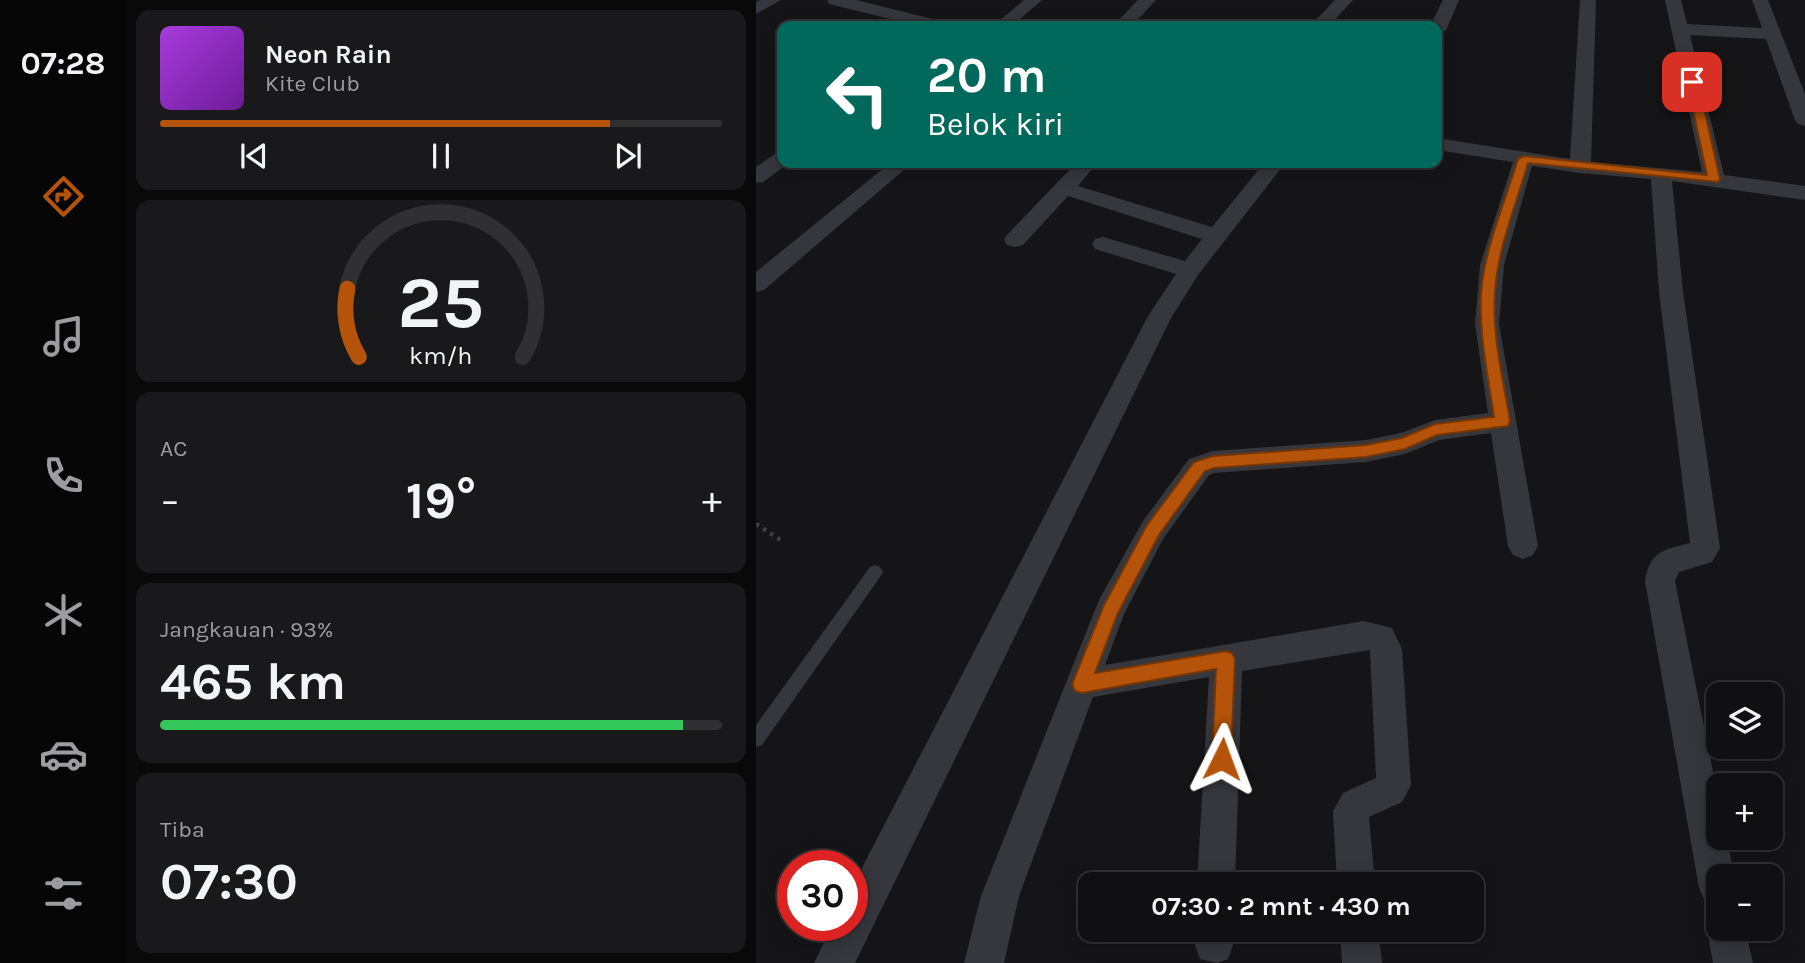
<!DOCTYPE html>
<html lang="id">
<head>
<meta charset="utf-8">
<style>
  body { margin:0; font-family:Karla,sans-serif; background:#19191b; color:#f1f3f6; height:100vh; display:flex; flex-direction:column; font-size:26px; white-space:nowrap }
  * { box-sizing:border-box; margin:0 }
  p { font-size:23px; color:#9c9d9f }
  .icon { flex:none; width:38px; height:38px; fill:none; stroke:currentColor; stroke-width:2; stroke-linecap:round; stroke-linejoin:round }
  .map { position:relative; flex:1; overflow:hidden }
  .drawer { display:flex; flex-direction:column; gap:10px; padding:10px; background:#09090a; width:630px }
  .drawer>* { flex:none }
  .hud { position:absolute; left:21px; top:21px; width:665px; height:147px; border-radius:14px; box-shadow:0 4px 18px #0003,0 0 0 2px #303032; background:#00695c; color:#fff; overflow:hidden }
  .fabs { position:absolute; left:950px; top:682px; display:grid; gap:14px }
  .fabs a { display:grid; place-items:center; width:77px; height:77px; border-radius:14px; background:#101012; box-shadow:0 4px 18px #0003,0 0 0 2px #303032; font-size:35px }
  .speed { position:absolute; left:21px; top:850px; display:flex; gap:14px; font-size:35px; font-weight:700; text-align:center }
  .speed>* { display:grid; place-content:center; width:91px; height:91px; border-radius:50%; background:#101012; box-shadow:0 4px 18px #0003,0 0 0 2px #303032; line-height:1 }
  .speed .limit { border:10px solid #d22; background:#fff; color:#111 }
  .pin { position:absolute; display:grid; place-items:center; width:60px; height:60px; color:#fff; margin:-30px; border-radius:14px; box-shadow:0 4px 10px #0006 }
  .me { position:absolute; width:77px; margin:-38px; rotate:3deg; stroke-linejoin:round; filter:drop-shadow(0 0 5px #0008) }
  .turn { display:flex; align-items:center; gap:24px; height:147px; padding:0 35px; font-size:32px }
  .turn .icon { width:91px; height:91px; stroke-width:2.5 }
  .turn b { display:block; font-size:49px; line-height:60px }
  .big { font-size:52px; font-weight:700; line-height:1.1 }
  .drawer .card { flex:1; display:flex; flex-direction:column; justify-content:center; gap:10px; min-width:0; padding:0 24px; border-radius:14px; background:#19191b }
  .drawer .dial { align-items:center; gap:0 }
  .dial svg { height:182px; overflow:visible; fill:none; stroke:#303032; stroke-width:7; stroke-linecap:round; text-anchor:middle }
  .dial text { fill:#f1f3f6; stroke:none }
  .song { display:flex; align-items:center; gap:21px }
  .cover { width:84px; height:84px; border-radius:10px; background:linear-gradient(135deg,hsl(280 70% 55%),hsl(280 70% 35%)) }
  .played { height:7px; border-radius:4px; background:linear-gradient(90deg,#b45309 80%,#303032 80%) }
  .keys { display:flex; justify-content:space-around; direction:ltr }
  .heat { display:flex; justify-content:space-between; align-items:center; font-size:38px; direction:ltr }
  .charge { height:10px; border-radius:5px; background:linear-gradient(90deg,#34c759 93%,#303032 0) }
  .trip { position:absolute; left:322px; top:872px; width:406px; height:70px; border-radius:14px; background:#101012; box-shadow:0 4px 18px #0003,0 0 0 2px #303032; font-weight:700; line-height:70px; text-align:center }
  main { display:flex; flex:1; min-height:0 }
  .tab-bar { display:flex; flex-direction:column; width:126px; justify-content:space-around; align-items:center; background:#060607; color:#9c9d9f }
  .tab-bar .icon { width:49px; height:49px }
  .tab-bar .selected { color:#b45309 }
  .tab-bar b { font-size:32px; color:#f1f3f6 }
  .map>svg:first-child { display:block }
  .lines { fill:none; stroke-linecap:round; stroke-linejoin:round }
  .path { stroke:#3c3e44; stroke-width:4.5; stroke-dasharray:3.5 5; stroke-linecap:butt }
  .lane { fill:#36373d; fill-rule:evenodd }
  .street { fill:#36373d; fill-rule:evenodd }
  .route { fill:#b45309; stroke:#753606; stroke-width:2 }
</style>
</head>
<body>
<main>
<nav class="tab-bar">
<b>07:28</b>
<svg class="icon selected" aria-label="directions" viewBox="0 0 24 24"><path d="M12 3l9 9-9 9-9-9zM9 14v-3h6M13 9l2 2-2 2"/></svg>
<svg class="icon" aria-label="music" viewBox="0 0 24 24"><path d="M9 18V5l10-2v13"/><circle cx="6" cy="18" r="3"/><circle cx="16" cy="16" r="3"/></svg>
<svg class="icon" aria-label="phone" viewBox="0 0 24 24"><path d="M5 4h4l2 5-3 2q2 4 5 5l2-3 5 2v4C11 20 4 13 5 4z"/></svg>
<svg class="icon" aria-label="climate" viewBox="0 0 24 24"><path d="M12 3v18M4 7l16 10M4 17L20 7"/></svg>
<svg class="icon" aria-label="car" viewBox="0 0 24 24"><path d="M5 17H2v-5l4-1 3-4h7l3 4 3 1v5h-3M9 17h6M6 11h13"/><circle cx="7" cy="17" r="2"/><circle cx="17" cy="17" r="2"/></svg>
<svg class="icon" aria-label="filters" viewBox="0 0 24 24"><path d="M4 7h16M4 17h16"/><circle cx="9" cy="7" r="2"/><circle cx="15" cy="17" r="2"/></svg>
</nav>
<section class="drawer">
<div class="card">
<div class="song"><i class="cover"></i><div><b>Neon Rain</b><p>Kite Club</p></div></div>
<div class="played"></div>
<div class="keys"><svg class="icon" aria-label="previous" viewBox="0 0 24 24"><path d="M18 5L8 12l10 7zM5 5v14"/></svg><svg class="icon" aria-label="pause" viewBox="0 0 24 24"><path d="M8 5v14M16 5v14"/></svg><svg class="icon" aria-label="next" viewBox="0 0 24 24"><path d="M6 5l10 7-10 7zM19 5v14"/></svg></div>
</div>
<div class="card dial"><svg viewBox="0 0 100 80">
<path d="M14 69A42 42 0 1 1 86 69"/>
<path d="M14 69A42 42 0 0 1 9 39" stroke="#b45309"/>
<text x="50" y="56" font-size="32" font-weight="700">25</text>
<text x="50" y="72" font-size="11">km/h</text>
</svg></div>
<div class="card"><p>AC</p>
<div class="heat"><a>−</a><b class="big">19°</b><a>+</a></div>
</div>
<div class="card"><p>Jangkauan · 93%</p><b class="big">465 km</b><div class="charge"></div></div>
<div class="card"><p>Tiba</p><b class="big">07:30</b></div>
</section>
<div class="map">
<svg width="1049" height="963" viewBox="0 0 1049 963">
  <rect width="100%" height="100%" fill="#151518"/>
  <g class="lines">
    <path class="path" d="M0,524L26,541"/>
    <path class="lane" d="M119,565L124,567L127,572L124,577L6,745L0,747V725L114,567Z"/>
    <path class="street" d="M4,0H25L0,14V2Z
      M71,0H100L189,22L192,26H163L73,4Z
      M268,0H286L256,26H237Z
      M382,0H400L376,26H357Z
      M579,0H597L573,26H554Z
      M687,0H703L690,30L681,35V26H674Z
      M824,0H840L835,162L946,172L909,0H925L931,24L1006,28L996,0H1012L1049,94V126L1042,124L1039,120L1010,39L934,35L968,175L1049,186V200L916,181L927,292L964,548L956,562L923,572L919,581L962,797V838H971L978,877H962V906L949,901L943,888L889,581C894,551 907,550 934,543L903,292L895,179L824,173L776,166L748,265L743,324L782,546L777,555L767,559L757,555L752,546L735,433L683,440L649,454L610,462L458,473L453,475L407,539L368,614L349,665L608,621L636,628L646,649L655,785L646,802L613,817L619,884H581L577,811L587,793L620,778L614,650L486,671L479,884H441L453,677L337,697L263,896L248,963H208L225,896L343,600L387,521L433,459L457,451L610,440L645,433L679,420L732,413L719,324L724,265L757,162L681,150V138L814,159Z
      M26,152V163H33L7,182L0,183V167L19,154Z
      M134,163H156L8,290L0,292V272Z
      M320,163H341L322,186L456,227L508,163H529L442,275L415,318L99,963H58L76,926H96V887L392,316L420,274L339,249L336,244L339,239L347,237L429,261L446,239L312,196L267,245L259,247L251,245L248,240L251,235Z
      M962,913V929H989L997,963H957L951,929L956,915Z
      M439,929H477V945L472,959L461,963L444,959L439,945Z
      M584,929H622L626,963H586Z"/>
  </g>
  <path class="route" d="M936,79L942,82L964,179L962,182L772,163C760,205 741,250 739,293C736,336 747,379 754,421L752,426L681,435L649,449L610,457L458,468L449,471L403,535L362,613L339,673L470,651L476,653L479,659L475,759L472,766L466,769L459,766L456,759L460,669L326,693L319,691L316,684L348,605L391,525L438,462L457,456L610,445L646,438L679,424L738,417C732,376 723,335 725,294C728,249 749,203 762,159L768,156L951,175L931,82Z"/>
</svg>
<div class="fabs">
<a><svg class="icon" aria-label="layers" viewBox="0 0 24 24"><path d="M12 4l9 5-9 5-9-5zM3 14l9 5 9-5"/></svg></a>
<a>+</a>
<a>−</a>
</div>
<div class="speed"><div class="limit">30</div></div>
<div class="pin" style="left:936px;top:82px;background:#d93025"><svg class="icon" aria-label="arrive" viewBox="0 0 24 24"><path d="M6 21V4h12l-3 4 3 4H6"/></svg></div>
<svg class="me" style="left:466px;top:759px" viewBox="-20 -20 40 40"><path d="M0-17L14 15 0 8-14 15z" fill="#b45309" stroke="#fff" stroke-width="4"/></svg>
<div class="trip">07:30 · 2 mnt · 430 m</div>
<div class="hud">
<div class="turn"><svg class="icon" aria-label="left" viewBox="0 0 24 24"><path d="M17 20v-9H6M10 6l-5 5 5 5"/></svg><div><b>20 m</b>Belok kiri</div></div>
</div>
</div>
</main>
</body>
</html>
